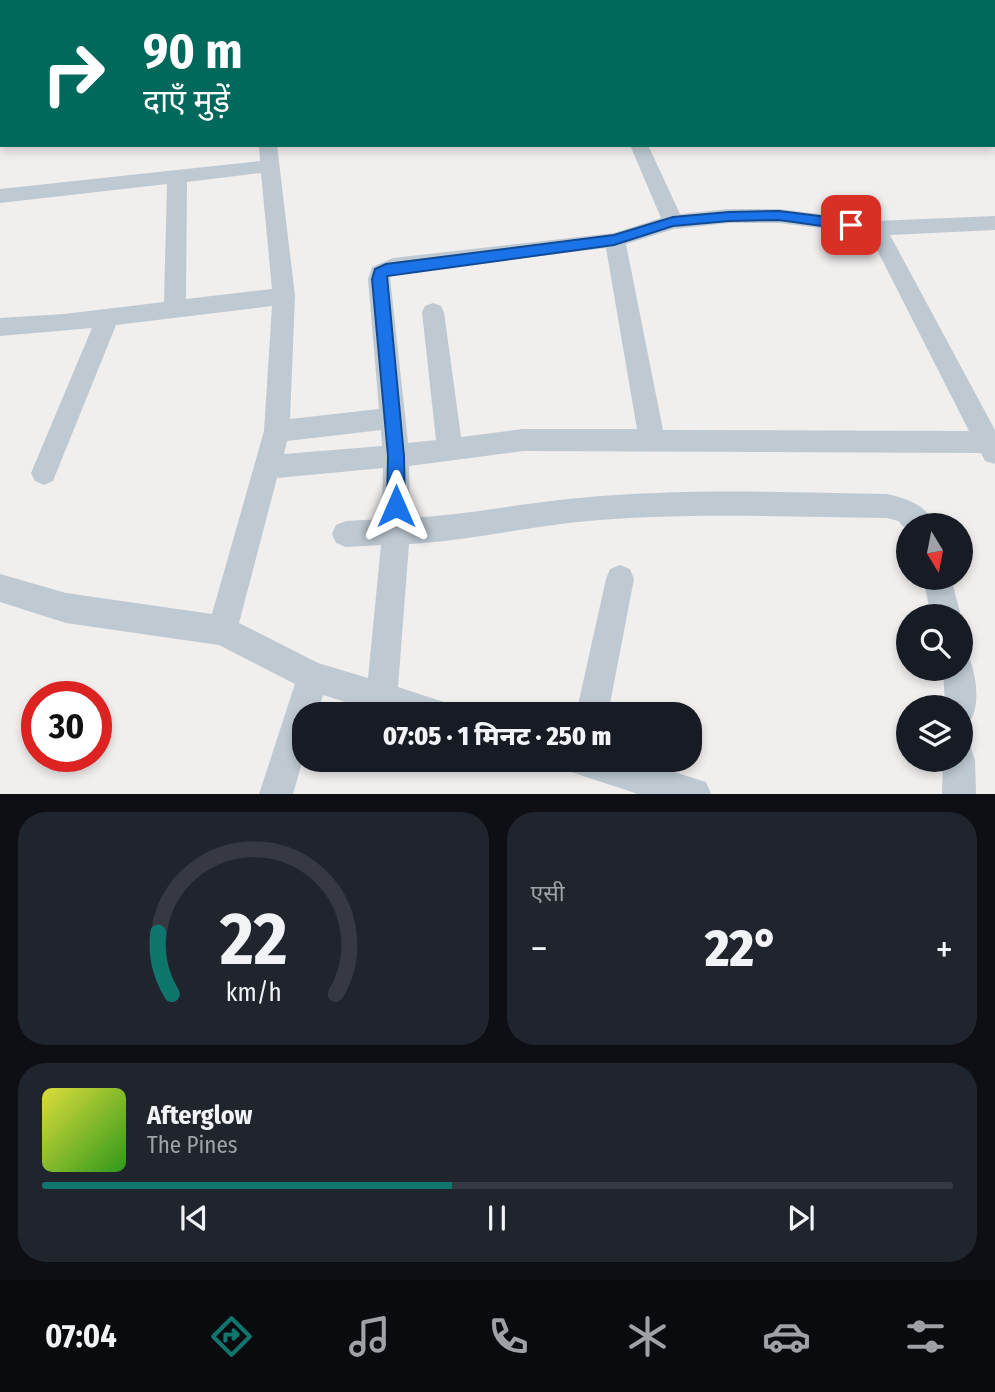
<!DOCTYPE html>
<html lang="hi">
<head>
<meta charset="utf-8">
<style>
  body { margin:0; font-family:"Fira Sans Condensed","Noto Sans Devanagari",sans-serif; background:#20242c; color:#f1f3f6; height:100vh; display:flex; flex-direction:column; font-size:26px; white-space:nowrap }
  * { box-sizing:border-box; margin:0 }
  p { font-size:23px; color:#9ea1a6 }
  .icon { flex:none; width:38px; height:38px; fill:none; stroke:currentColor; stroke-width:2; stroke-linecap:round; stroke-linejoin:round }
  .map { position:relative; height:794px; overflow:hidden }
  .sheet { display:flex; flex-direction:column; gap:18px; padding:18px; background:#0d0f14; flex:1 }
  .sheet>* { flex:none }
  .hud { position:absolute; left:0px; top:0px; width:996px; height:147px; box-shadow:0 4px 10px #0003; background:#00695c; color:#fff; overflow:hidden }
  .needle { width:46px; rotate:170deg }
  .buttons { position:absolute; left:896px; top:513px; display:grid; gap:14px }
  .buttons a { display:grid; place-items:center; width:77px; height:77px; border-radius:50%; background:#171b24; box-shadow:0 4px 10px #0003; font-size:35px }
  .speed { position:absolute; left:21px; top:681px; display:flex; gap:14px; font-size:35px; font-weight:700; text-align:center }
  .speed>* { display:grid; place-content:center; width:91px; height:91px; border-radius:50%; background:#171b24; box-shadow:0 4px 10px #0003; line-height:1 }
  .speed .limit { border:10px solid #d22; background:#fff; color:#111 }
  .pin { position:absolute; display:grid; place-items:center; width:60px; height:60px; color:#fff; margin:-30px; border-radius:14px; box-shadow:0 4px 10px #0006 }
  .me { position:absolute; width:77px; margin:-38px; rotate:0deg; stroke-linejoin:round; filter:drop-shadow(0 0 5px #0008) }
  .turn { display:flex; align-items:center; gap:24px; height:147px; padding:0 28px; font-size:32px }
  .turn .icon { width:91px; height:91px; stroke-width:2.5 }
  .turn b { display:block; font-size:49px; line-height:60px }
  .big { font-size:52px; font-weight:800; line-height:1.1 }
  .sheet .widget { flex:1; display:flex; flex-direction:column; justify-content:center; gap:10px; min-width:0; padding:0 24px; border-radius:28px; background:#20242c }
  .sheet .dial { align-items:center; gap:0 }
  .dial svg { height:182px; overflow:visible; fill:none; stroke:#363941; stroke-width:7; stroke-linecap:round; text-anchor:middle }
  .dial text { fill:#f1f3f6; stroke:none }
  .song { display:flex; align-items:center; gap:21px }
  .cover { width:84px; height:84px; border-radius:10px; background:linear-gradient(135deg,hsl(60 70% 55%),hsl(110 70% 35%)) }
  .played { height:7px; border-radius:4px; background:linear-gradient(90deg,#0f766e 45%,#363941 45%) }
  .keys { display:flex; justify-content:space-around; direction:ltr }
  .heat { display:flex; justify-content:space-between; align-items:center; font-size:38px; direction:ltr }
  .sheet .tiles { flex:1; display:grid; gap:18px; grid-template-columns:1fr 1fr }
  .widget:last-child { grid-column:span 2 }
  .trip { position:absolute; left:292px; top:702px; width:410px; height:70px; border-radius:28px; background:#171b24; box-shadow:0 4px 10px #0003; font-weight:800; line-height:70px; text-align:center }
  .dock { display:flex; height:112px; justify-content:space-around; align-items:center; background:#090b0e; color:#9ea1a6 }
  .dock .icon { width:49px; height:49px }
  .dock .current { color:#0f766e }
  .dock b { font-size:32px; color:#f1f3f6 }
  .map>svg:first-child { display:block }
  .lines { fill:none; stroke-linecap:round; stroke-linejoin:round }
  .street { fill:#bec9d1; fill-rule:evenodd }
  .secondary { fill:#becad6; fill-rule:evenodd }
  .primary { fill:#adbece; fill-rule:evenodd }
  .rail-casing { stroke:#b0b3b9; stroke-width:5 }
  .rail { stroke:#fff; stroke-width:3.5; stroke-dasharray:11; stroke-linecap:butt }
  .route { fill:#1a73e8; stroke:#114b97; stroke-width:2 }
</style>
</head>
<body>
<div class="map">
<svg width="995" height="794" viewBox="0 0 995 794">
  <rect width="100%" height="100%" fill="#f1eeee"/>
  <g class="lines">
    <path class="street" d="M103,0H119V2H103Z
      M254,0H270V2H254Z
      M2,34V44L0,45V35Z
      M259,145H277L295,296L290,419L379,409L368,279L372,267L393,258L614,233L661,218L630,145H648L680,214L729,209H779L876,221L995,216V230L890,235L995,430V464L985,461L981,453L523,451L409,466L410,518C467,515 522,503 579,498C681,488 785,492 887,494C908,499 925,504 935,525H908V531L898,521L887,518C784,517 680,512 578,522C521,528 466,541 409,544L398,687L447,703L452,714H384L323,695L317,714H304V756L293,794H259L295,684L219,645L66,623L0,602V574L66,593L212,614L264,431L272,306L116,325L53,481L44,485L35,481L31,473L92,328L0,336V318L64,314L164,302L167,184L0,203V189L260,161ZM261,173L272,289L186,299L187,182ZM729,223H779L869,234L969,431L663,430L626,244L674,229ZM606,248L637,429H523L461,437L444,312L441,306L433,303L425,306L422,312L436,440L408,443L390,277L397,273ZM381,430L382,446L284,454L287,441ZM383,468L382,519L346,521L336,525L332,534L336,543L346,547L381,545L368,678L318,663L239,623L277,478Z
      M620,565L630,569L634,579L608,714H576L606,579L610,569Z
      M923,578H951L961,616H931Z
      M961,654L969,657C976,675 980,700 972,718L961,723V707H945L943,668H961Z
      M961,744L971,748L975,760L976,794H942L943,760H961Z
      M567,760H636L706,782L711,794H638L571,772Z"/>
    <path class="secondary" d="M782,0H823L824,2H783Z
      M928,0H972L927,2Z
      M994,11H995V25H994Z"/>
    <path class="primary" d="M718,0H747L748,2H719Z
      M771,0H798L799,2H772Z
      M994,89H995V106H994Z"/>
    <defs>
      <path id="rail" d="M742,0L747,2
        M760,0L765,2"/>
    </defs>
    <use href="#rail" class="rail-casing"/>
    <use href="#rail" class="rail"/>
  </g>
  <path class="route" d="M779,211L851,220L858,225L851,230L779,220L729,221L673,226L614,245L387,276L404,456L405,506L402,512L396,514L390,512L387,506L388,456L372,279L375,269L386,264L614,235L673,217L729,212Z"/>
</svg>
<div class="buttons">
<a><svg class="needle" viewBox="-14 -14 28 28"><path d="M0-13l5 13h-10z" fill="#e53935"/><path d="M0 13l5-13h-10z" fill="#9ea1a6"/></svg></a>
<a><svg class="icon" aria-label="search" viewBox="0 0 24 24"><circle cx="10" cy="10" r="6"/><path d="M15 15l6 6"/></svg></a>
<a><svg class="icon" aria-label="layers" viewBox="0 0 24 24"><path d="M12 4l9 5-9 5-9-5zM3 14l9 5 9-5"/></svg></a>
</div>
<div class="speed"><div class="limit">30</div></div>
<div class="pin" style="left:851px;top:225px;background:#d93025"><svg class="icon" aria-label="arrive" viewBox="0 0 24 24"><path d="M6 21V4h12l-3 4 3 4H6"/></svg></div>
<svg class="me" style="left:396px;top:506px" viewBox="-20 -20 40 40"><path d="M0-17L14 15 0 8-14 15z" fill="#1a73e8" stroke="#fff" stroke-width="4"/></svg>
<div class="trip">07:05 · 1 मिनट · 250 m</div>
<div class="hud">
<div class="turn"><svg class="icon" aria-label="right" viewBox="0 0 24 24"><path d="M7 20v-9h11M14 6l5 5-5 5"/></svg><div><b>90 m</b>दाएँ मुड़ें</div></div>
</div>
</div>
<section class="sheet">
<div class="tiles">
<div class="widget dial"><svg viewBox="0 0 100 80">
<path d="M14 69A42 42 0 1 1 86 69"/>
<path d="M14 69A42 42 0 0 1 8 42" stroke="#0f766e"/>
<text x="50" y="56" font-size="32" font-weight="700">22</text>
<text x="50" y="72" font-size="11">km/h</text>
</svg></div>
<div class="widget"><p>एसी</p>
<div class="heat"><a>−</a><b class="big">22°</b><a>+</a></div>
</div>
<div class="widget">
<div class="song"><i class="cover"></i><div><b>Afterglow</b><p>The Pines</p></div></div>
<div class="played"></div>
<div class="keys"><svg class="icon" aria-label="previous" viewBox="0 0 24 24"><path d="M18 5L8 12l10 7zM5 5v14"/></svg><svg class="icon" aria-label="pause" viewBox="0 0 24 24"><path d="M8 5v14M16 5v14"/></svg><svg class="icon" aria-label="next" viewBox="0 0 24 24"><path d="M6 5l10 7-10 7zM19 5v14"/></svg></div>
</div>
</div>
</section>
<nav class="dock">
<b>07:04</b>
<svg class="icon current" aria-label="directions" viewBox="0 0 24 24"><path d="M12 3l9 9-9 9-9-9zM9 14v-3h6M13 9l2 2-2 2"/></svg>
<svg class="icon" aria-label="music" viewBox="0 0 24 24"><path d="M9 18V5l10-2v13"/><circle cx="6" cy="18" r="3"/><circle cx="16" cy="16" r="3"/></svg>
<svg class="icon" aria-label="phone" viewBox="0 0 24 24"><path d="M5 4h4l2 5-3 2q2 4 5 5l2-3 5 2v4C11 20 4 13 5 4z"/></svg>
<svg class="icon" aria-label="climate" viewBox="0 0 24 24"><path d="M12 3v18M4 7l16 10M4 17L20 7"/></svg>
<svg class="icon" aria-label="car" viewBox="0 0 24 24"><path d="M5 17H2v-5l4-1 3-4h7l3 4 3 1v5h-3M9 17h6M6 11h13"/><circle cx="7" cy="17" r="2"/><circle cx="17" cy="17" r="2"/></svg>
<svg class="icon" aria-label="filters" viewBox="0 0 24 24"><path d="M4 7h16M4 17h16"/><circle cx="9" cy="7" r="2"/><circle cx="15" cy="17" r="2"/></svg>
</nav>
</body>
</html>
